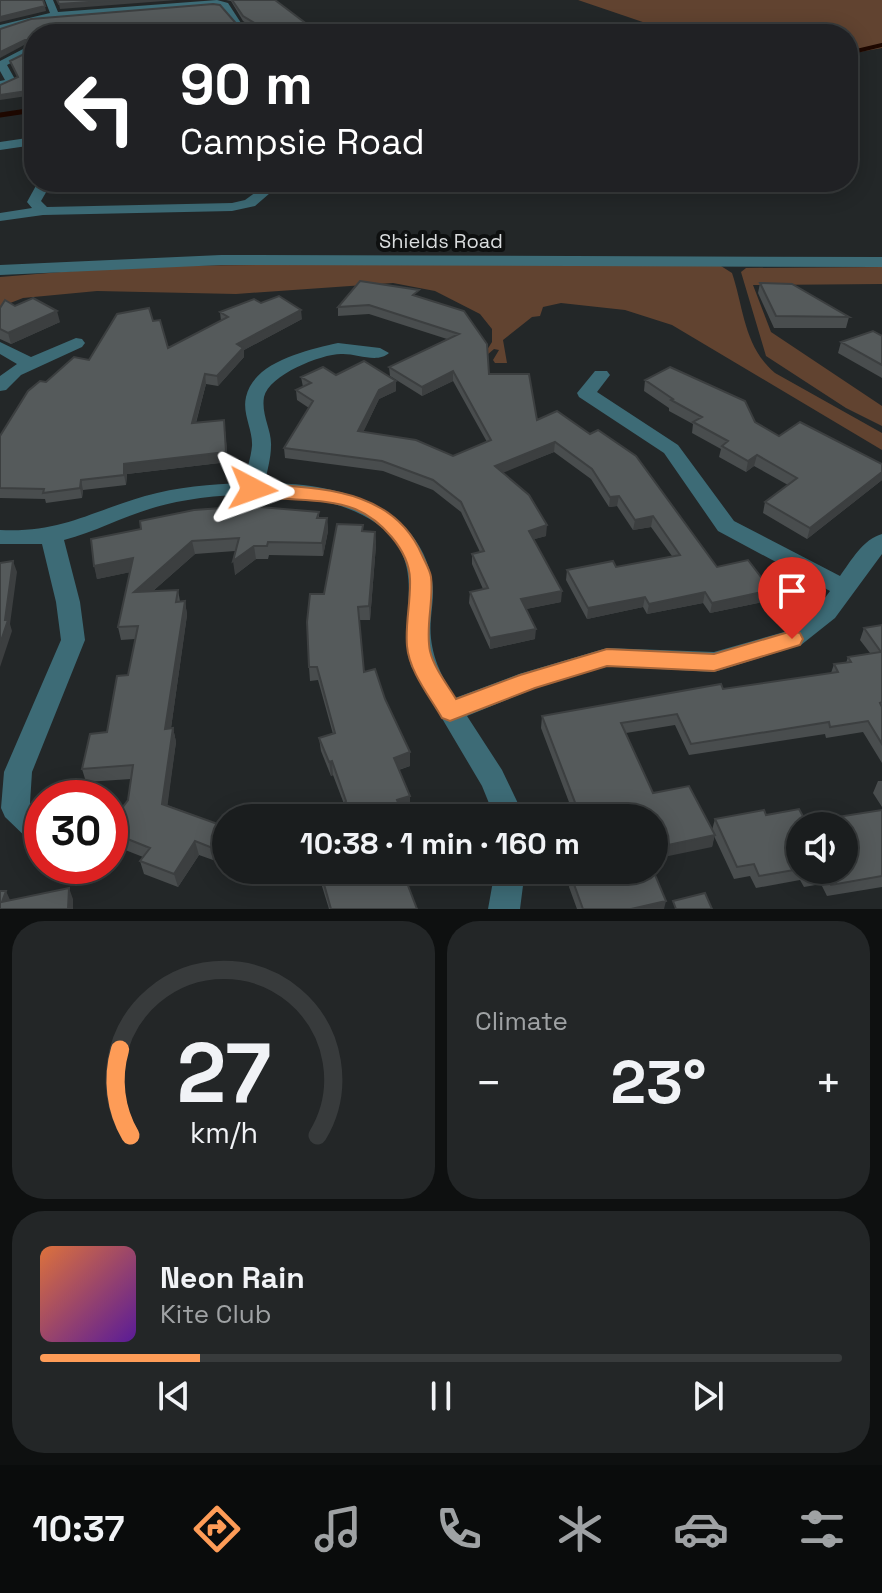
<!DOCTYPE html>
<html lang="en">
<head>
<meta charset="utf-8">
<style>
  body { margin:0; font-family:"Space Grotesk",sans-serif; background:#232627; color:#f1f3f6; height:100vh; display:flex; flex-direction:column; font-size:30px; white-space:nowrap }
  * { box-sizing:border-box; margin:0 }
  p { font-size:26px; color:#9fa2a4 }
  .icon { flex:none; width:44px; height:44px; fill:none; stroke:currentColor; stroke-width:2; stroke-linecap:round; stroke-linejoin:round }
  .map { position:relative; height:909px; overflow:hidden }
  .sheet { display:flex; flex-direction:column; gap:12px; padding:12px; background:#0e1010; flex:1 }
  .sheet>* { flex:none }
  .hud { position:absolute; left:24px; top:24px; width:834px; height:168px; border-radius:32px; box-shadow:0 4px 20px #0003,0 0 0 2px #383b3c; background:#202124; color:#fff; overflow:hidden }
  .buttons { position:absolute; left:786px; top:812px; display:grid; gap:16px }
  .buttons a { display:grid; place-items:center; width:72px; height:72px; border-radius:50%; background:#1a1d1e; box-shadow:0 4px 20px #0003,0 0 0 2px #383b3c; font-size:40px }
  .speed { position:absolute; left:24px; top:780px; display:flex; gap:16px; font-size:40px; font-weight:700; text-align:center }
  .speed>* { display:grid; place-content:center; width:104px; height:104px; border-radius:50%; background:#1a1d1e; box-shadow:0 4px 20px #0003,0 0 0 2px #383b3c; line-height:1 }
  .speed .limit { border:12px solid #d22; background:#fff; color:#111 }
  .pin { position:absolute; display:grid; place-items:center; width:68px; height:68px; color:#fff; margin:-82px -34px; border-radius:50% 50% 50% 0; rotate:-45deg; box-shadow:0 0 8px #0007 }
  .pin .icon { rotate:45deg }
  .me { position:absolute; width:88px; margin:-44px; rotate:94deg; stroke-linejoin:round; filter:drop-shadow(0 0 6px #0008) }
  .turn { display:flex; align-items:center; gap:28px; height:168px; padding:0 24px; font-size:36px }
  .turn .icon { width:104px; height:104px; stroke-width:2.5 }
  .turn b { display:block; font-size:56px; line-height:68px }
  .big { font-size:60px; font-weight:700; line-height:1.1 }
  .sheet .widget { flex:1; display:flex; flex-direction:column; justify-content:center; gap:12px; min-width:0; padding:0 28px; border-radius:32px; background:#232627 }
  .sheet .dial { align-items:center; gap:0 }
  .dial svg { height:208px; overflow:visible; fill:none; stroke:#383b3c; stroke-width:7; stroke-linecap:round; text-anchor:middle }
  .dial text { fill:#f1f3f6; stroke:none }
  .song { display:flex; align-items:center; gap:24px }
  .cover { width:96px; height:96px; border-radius:12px; background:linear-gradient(135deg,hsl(20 70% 55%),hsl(270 70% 35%)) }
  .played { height:8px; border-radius:4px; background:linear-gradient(90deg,#fe9c57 20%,#383b3c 20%) }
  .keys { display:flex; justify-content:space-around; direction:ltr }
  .heat { display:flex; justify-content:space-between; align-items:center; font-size:44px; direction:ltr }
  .sheet .tiles { flex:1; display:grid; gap:12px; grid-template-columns:1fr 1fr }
  .widget:last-child { grid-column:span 2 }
  .trip { position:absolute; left:212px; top:804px; width:456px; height:80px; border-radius:40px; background:#1a1d1e; box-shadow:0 4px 20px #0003,0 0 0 2px #383b3c; font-weight:700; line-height:80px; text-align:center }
  .dock { display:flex; height:128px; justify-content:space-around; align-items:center; background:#0a0c0c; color:#9fa2a4 }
  .dock .icon { width:56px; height:56px }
  .dock .active { color:#fe9c57 }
  .dock b { font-size:36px; color:#f1f3f6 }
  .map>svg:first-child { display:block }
  .green { fill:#614330 }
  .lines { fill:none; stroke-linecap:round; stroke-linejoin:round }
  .stream-far1 { stroke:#1e0800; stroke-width:4 }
  .stream { stroke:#1e0800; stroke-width:5 }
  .minor { fill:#3d6b76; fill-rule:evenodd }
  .wall { fill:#494d4e; fill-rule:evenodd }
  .shaded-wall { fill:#3c3f40 }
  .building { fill:#555a5b; stroke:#3c3f40; stroke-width:2 }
  .route { fill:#fe9c57; stroke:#a56539; stroke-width:2 }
  .labels { text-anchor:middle; stroke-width:8; stroke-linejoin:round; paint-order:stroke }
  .far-street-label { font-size:20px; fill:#daddde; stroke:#0e1010 }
</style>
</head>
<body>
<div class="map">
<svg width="882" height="909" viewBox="0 0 882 909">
  <rect width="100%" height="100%" fill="#232728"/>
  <path class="green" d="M578,0H882V48L848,54V34H678Z
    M353,264L721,266L732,273C744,309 744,347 775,373L882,433V450L672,325L625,310L561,303L543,307L540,316L532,317L503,340L507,363H495L493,360L499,350L494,349L480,361L492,342V329L480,314L435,291L393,283L236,294L97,291L23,298L0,307V277L134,266Z
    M882,267V284L753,285L771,332L882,406V426L846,408L766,356L741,272L746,268Z"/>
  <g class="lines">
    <path class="stream-far1" d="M848,53L882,45"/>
    <path class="stream" d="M0,115L34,110"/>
    <path class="minor" d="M45,0H53L58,12L217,0L228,3L241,23L261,34C239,34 233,24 222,7L214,5L31,21L0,31V25L50,13Z
      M27,47H34V51L7,65L16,81L0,88V81L5,80L0,71V61Z
      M34,137V145L0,150V142Z
      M38,182H52L41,201L47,207L232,203L245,200L256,192V186L261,185L270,193L255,206L232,211L43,215L0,221V213L32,208L27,202Z
      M221,255L882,257V267L221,265L0,275V265Z
      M76,338L82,339L85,343L82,347L21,375L6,390L0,391V376L17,364L0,354V342L31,357Z
      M338,343L380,348L389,353C377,364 356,353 341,354C321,354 269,375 264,397C261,415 272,430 271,446C271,458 267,471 265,483C332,483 414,501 431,576C435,589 432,605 431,618C428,650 439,672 455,698L519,674L607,648L714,652L784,632L819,606L830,591L718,531L664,453L579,397L577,393L595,371H607L610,375L597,392L678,445L734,521L840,576C851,561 863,539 882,534V554L835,618L801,645L714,672L607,666L536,688L467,716L502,770L525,818H495L482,786L411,666C398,627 421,583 398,546C359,482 218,489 156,507C124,516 95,532 64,540L80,602L85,640L32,772L30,803L42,815V847L32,843L5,817L1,808L4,772L61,640L56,602L42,544H0V530C60,533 90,512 145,496C177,487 211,484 244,483C246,471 251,458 252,446C253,430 242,414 246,397C254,361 308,350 338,343Z
      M495,870H525L520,909H488Z"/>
  </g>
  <path class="wall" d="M226,0H275L320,34H34V45L26,44L0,29L240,28L260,32L243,21L231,1Z
    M760,283L849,317L846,328H774L758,293Z
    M419,297L464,311L489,374L537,420L717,567L768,601L710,613L703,603L647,614L643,607L587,619L566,580L567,570L616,567L672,556L651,527L633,530L617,506L609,507L591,479L554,452L503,472L546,536L534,539L561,602L526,609L535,639L490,649L469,603L470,592L483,589L472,564V554L480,552L461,512L433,490L383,471L285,458L284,448L309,408L297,400L296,390L303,387L301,377L336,375L396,391L379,399L363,432L453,456L487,442L453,381L422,396L390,376L389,367L447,339L369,314L338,316V307Z
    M261,303L302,319L244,350V357L218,386L206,384L196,423L224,420L228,462L127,474L126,485L83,490L82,498L46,503L45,499L0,498V436L46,382L89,360L153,321L168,348L221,321L220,312Z
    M0,308L60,322L11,344L0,339Z
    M882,336V378L838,353L841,342Z
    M645,380L755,422L779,436L882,464V480L807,539L763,513L765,502L788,485L754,466L746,472L719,457L721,449L692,433L693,424L669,411V408L644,391Z
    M319,512V518H327L328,531L323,556L269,555L268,559H256L235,575V551L195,554L153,591L178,590L180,601H185L187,615L171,728H173L176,742L167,805L226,827V852L222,857L213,860L199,855L178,887L144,874L140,861L143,857L110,844V824L128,800L131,779L86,782L82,769L107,732L128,675L135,639L121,640L118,627L130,572L97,579L91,539Z
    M363,525V531L375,532L376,545L370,620H359L364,672L385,699L410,752V766L399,770L410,796V810L402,812V818H333L344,804L333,775L331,776L321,751L319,738L333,734L318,680L310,681L309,667L324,594Z
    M882,625V763L863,732L826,738L825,734L689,755L675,725L626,733L653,793L712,830L715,819L766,815L806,822L882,810V887L827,896L821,884L804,887L800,880L756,888L750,876L734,879L714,836L712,847L654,818H575L541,728L542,716L831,673L834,664L846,663L848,657L870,653L860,640L864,628ZM800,826L844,870H800Z
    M878,781H882V807L873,793Z
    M320,870H405V873L403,874L417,909H329L321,883Z
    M581,870H653L664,909H577L569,887L571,876L582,873Z"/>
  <path class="shaded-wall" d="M119,0H177L60,9L59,4Z
    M45,6L46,11L0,22V17Z
    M25,40L26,44L0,58V52Z
    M34,90V95L0,100V95Z
    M301,310L302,319L244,350V357L218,386L217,376L237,344Z
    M57,311L60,322L11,344L8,333Z
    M453,371V381L422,396V387Z
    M205,374L206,384L193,433L192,423Z
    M396,381V391L379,399L359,441L358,431L379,390Z
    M224,420L228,462L127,474L126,485L124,475V464Z
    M555,442L554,452L495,476V466Z
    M757,455L754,466L746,472L748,461Z
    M882,472V480L807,539L810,528Z
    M81,480L83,490L82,498L80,488Z
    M619,496L617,506L609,507L610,497Z
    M653,516L651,527L633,530L635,520Z
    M327,518L328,531L323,556L322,543Z
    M547,525L546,536L528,541L529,531Z
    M375,532L376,545L370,620L369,606Z
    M192,541L195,554L137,605L134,592Z
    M254,546L256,559L235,575L233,561Z
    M133,558L136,571L97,579L94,566Z
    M13,561L17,572L10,624L12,631L0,667V644Z
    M771,590L768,601L710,613L712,603Z
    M562,591L561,602L521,610V599Z
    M705,592L703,603L647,614L649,604Z
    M645,597L643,607L587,619L588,608Z
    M185,601L187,615L169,742L165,729Z
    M536,629L535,639L490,649V638Z
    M173,728L176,742L166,817L162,804Z
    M410,752V766L394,771V758Z
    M332,761L333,775L331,776L329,762Z
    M410,796V810L398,814L397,800Z
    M402,813V818H389Z
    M226,833V852L222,857L213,860L210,847Z
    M715,835L712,847L654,859V848Z
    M195,841L199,855L178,887L174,874Z
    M69,888L73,899V909H68Z
    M6,891L11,902H2Z
    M666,901L664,909H631Z"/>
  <path class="building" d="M0,0H43L45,6L0,17Z
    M57,0H119L59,4Z
    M232,0H275L320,34H34V40H25L0,52V29L31,19L213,4L220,5L240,28L260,32L264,29L243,16Z
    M34,49V90L0,95V85L18,77L10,61Z
    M360,281L419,290L413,295L464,311L487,344L489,374H529L537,420L557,411L590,434L598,430L636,456L717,567L748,560L771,590L712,603L705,592L649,604L645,597L588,608L567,570L613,561L616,567L680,555L653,516L635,520L619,496L610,497L592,469L555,442L495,466L529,495L547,525L529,531L562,591L521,599L536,629L490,638L470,592L488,588L472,554L484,551L461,502L433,480L382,461L284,448L313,401L296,390L311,383L301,377L323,367L336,375L364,361L396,381L379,390L358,431L416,440L453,456L491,440L453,371L422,387L389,367L459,334L369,305L338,307Z
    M760,283L792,284L849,317L776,316Z
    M279,296L301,310L237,344L243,348L217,376L205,374L192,423L224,420L226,452L124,464V475L81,480L80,488L43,493L44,489L0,488V436L28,391L40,381L46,382L74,357L89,360L117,314L149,308L153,321L160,320L168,348L228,317L220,312L254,299L261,303Z
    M33,298L57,311L8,333L0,329V308L5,300L15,306Z
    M873,331L882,336V365L841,342Z
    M670,367L745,401L755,422L779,436L800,422L882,464V472L810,528L765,502L797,478L757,455L748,461L722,446L728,441L693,422L702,417L671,400L673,399L645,380Z
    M249,506L319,512L317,518H327L322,543L268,542L267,546H254L233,561L239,538L192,541L134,592L178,590L176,602L185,601L165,729L173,728L162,804L226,827V833L220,844L210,847L195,841L174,874L140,861L150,848L110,832V824L128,800L133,765L82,769L90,734L107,732L117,676L128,675L138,626L118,627L133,558L94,566L91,539L141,529L140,521L194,510Z
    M337,524L363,525L362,531L375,532L369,606L358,607L364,672L375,669L385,699L410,752L394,758L410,796L397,800L402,813L389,818H333L346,801L332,761L329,762L319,738L335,733L317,667H309L307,622L310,594H324Z
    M13,561L5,620H8L0,644V563Z
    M882,625V702L880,703L882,707V744L868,721L830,727L829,722L691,744L677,714L621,723L653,793L689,786L715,835L654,848V818H581L542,716L721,684L723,689L838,672L834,664L851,662L848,657L881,652L864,628Z
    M799,809L806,822L882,810V876L831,885L825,873L808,876L805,870H844V826H800V869L759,876L754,864L737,867L715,819L764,810L766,815Z
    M320,870H402L417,909H331Z
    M587,870H653L666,901L631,909H583L571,876L588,872Z
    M69,888L68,909H0V891H6L2,902Z
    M705,893L712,909H676L673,901Z"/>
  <path class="route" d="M253,483C317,489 392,486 422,555C425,562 430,570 431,577C434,601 425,627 430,651C434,668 447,684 456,699L520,675L607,649L714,654L792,631L800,633L803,639L800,645L714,671L607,666L535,688L450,721L442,718C430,697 409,671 407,646C405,624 411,601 410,579C409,550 381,520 355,509C320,496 282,503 246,493L243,489Z"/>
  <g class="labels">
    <g class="far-street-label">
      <text x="441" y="248">Shields Road</text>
    </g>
  </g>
</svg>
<div class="buttons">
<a><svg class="icon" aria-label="sound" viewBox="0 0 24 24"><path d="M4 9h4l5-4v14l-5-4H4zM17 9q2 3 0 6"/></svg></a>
</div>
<div class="speed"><div class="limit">30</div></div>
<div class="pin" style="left:792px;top:639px;background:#d93025"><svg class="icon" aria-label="arrive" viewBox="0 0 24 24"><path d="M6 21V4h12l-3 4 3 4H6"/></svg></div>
<svg class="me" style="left:253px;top:489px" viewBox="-20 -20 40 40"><path d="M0-17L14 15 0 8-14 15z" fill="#fe9c57" stroke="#fff" stroke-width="4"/></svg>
<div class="trip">10:38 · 1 min · 160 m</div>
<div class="hud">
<div class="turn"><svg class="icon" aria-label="left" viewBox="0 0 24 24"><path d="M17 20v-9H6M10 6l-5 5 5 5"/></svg><div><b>90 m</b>Campsie Road</div></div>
</div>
</div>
<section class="sheet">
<div class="tiles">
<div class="widget dial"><svg viewBox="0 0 100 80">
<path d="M14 69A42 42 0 1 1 86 69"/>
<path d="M14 69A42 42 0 0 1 10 36" stroke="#fe9c57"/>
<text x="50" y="56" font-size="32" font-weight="700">27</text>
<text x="50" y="72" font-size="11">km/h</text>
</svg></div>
<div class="widget"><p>Climate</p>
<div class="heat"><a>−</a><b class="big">23°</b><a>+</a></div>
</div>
<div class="widget">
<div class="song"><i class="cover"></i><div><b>Neon Rain</b><p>Kite Club</p></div></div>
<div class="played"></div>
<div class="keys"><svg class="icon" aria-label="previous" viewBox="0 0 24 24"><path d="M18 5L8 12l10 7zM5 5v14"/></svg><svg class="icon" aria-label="pause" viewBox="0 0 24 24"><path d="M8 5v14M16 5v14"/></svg><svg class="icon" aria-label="next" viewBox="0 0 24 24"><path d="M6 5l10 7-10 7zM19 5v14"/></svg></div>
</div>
</div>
</section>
<nav class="dock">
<b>10:37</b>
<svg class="icon active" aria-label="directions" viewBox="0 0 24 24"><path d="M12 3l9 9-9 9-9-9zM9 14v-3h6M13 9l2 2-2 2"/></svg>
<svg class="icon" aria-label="music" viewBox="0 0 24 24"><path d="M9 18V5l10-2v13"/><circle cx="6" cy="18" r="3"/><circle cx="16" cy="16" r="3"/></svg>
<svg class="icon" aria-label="phone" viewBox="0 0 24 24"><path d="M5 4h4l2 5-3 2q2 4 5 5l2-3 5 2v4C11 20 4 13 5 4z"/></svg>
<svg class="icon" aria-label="climate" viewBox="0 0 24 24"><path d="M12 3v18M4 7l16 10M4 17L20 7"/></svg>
<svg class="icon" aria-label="car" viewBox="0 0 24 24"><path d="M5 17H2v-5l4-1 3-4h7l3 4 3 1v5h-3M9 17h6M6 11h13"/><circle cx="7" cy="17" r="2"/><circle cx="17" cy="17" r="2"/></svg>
<svg class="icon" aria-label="filters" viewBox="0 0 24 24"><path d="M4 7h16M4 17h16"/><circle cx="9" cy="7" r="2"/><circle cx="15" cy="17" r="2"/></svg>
</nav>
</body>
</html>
